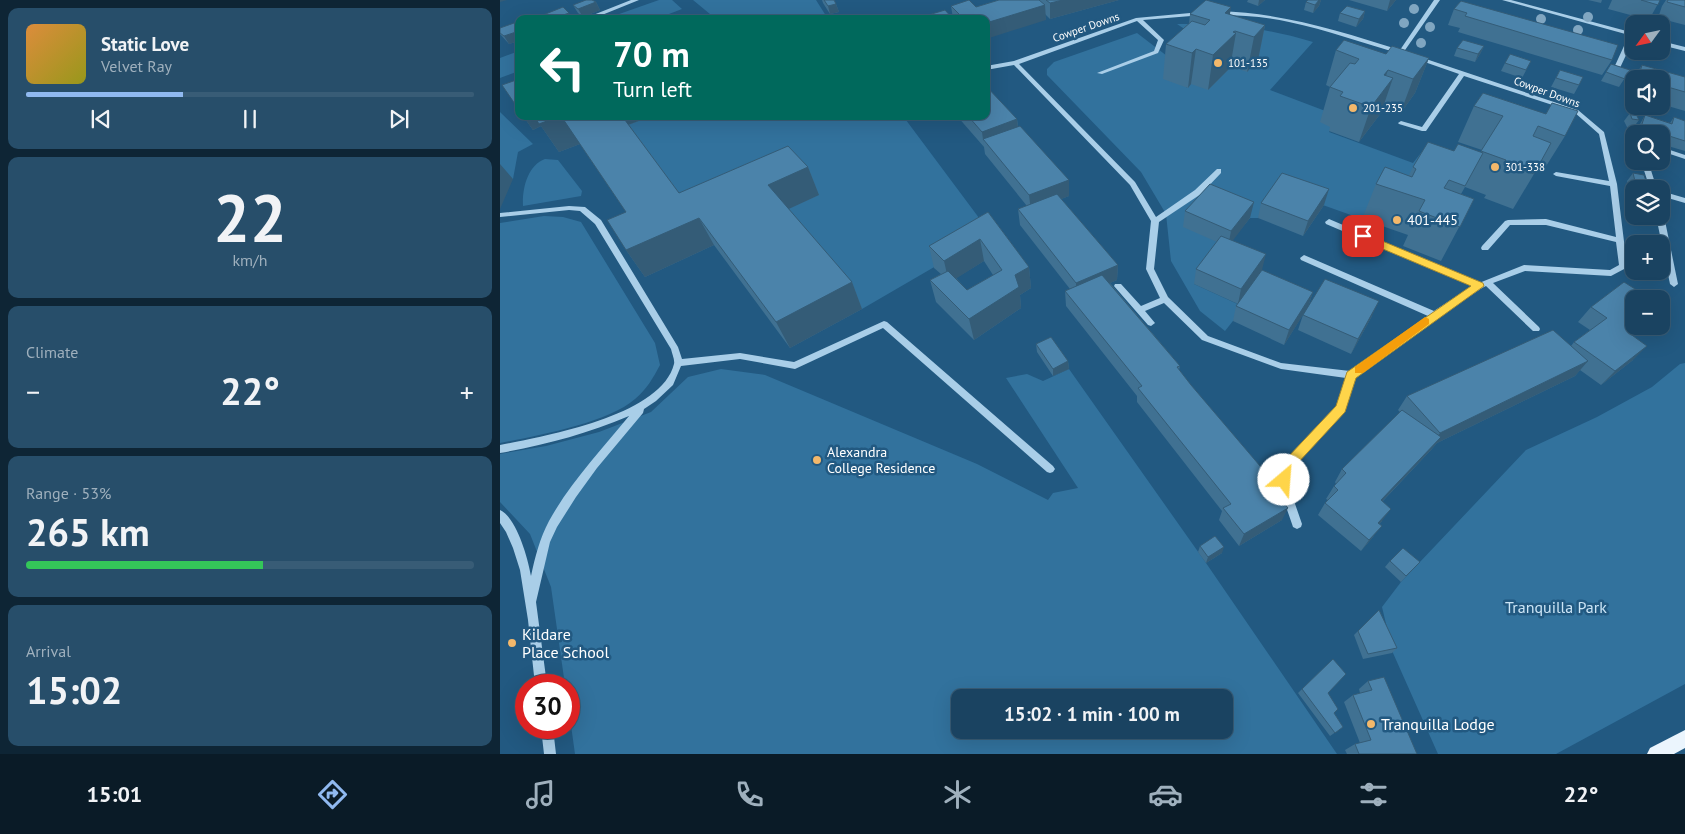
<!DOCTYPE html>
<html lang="en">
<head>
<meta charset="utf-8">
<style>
  body { margin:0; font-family:"PT Sans",sans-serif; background:#274e6a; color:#f1f3f6; height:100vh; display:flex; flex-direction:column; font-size:19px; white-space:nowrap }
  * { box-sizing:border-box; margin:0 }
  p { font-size:16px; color:#9fb0bd }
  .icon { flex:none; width:28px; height:28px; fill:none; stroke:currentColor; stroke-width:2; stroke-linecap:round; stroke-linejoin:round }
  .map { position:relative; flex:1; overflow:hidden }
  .panel { display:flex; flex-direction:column; gap:8px; padding:8px; background:#0e2535; width:500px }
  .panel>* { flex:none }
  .top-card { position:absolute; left:15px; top:15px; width:475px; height:105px; border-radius:10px; box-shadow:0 5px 20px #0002,0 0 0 1px #385c76; background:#00695c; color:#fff; overflow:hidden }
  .needle { width:32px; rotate:237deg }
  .fabs { position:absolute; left:1125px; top:15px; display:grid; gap:10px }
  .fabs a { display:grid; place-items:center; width:45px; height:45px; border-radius:10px; background:#1a4361; box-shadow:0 5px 20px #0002,0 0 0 1px #385c76; font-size:25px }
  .speed { position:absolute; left:15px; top:674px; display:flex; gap:10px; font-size:25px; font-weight:700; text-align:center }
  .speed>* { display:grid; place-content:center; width:65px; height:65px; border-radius:50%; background:#1a4361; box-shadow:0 5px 20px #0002,0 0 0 1px #385c76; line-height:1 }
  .speed .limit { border:8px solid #d22; background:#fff; color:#111 }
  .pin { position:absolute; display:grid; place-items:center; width:42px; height:42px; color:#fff; margin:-21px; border-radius:10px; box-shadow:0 2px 8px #0006 }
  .me { position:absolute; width:55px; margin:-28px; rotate:27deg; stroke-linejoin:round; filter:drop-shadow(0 0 4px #0008) }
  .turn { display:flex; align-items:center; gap:18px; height:105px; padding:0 15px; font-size:22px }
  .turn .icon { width:65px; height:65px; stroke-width:2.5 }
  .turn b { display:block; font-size:35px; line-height:42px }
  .big { font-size:38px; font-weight:800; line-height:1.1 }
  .panel .widget { flex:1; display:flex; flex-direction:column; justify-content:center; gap:8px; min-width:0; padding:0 18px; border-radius:10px; background:#274e6a }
  .panel .dial { align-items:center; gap:0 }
  .dial b { font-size:65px; line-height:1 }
  .song { display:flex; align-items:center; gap:15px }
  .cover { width:60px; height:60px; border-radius:8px; background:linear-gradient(135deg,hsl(30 70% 55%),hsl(60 70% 35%)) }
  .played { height:5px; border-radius:2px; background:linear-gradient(90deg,#90b9f0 35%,#385c76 35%) }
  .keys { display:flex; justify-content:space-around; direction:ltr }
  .heat { display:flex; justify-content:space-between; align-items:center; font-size:28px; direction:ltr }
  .charge { height:8px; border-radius:4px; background:linear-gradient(90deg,#34c759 53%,#385c76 0) }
  .trip { position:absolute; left:451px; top:689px; width:282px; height:50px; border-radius:10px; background:#1a4361; box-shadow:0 5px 20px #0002,0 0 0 1px #385c76; font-weight:800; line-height:50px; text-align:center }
  .tabs { display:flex; height:80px; justify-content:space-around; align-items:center; background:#0a1b27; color:#9fb0bd }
  .tabs .icon { width:35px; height:35px }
  .tabs .current { color:#90b9f0 }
  .tabs b { font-size:22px; color:#f1f3f6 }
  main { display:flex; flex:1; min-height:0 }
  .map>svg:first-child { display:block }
  .green { fill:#32729d; fill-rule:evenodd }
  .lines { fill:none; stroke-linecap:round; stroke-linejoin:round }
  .minor { fill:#a9cee8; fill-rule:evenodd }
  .major { fill:#ebf5fd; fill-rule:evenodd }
  .tree { fill:#80a6c1 }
  .wall { fill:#407192; fill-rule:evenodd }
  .shaded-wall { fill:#345c77 }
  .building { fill:#4b83aa; stroke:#345c77 }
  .route { fill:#ffd54a; stroke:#a68a30 }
  .slow { fill:#f59e0b }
  .poi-dot { fill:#f3b86b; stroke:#225981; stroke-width:2 }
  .labels { text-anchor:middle; stroke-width:5; stroke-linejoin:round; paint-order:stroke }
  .far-street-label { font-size:11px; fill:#fff; stroke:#225981 }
  .far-poi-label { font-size:11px; fill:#fff; stroke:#225981; text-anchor:start }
  .poi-label { font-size:14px; fill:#fff; stroke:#225981; text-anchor:start }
  .near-park-label { font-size:16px; fill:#cce5f6; stroke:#225981 }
  .near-poi-label { font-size:16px; fill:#fff; stroke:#225981; text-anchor:start }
</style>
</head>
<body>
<main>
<section class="panel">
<div class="widget">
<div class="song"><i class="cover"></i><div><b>Static Love</b><p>Velvet Ray</p></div></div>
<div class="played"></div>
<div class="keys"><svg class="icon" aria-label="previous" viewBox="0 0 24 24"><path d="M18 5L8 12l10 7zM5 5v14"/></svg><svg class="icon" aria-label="pause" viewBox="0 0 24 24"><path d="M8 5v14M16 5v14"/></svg><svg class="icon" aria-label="next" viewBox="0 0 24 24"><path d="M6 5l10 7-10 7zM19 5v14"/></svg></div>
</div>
<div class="widget dial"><b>22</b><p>km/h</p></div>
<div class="widget"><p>Climate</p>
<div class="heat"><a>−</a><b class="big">22°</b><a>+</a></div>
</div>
<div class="widget"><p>Range · 53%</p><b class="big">265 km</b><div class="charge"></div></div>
<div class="widget"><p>Arrival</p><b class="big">15:02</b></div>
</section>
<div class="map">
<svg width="1185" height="754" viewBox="0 0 1185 754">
  <rect width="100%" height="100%" fill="#225981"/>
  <path class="green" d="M159,0H172L182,9L156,19H105Z
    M193,0H316L328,19H216Z
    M677,24C728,24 763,27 813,42L770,90L828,112L832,127L829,132L913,163L928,144L951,152L862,219L778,189L758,218H750L694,284L744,307L725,331L700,311L671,261L666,214L641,172L547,75V69L554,62L637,33L667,56L687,88L691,84L698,38Z
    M19,51V71L0,78V58Z
    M0,112L33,144L18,152L13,179L0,181Z
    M152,116H403L491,234L362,309L195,220L125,126Z
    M45,159L58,160L82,191L81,196L23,206C22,188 28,165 45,159Z
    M44,216L63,217L81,222L155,343L160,365C153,378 147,389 135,399C108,423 36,436 0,443V223Z
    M1185,363V684L1056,754H938L893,653L882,607L901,582L1026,450L1097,417L1152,387L1180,364Z
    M221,369L265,375L477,464L548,500L553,493L578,488L506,378L527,374L543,381L569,369L706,563L837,754H75L69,711V685H65L51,587L30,534L0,502V454L46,446L99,432L151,412L188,377ZM460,698H725V730H460Z"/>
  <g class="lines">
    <path class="minor" d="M131,0H139L92,19H83Z
      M934,0H940L903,53L901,54C863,43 827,30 789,22C766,17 743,15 719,15L716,13L719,11C782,13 840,31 900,50Z
      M1002,0H1011L1134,33V38L1119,70L1114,71L1113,70L1129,35Z
      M701,12L704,14L703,15L643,20L664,40L658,53L602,74L597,73L654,51L658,40L637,21L519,64L635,182L656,217L695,190L717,169H721V173L701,194L659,222L654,269L668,297L708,336L781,363L850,371L928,316L801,260L800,258L804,255L934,311L972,286L826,224L825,222L829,219L979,283L1024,265L1110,270L1119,265L1116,242L1046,225H1010L988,250H982L981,248L982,246L1005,221L1008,220L1046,219L1116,237L1110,186L1056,176L1053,174L1056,172L1109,181L1099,134L1074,112L964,76L926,131H922L899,124L898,123L901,121L922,127L959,74L916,59V57H920L1078,110L1104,132L1117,184L1127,266L1126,268L1111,276L1025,271L993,283L1039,327L1040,329L1039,331H1033L986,286L982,288L938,317L855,377L844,411L795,464L789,480L793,498L802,524L801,527L797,529L793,527L792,524L783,498L779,480L788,459L837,406L846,378L781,369L702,340L664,303L645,311L655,323L651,326L648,325L614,286L615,284H621L641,306L660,298L646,269L651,221L630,185L514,65L486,70V66L514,61L636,18Z
      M1161,41L1185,47V51L1161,45Z
      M1161,147L1185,155V159L1161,151Z
      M1141,161H1148L1157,189H1150Z
      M1161,191L1185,198V203L1161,196Z
      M69,206L85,207L101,220L178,347L182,359L240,353L294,362L384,321L387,322L553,466L555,469L553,472L550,473L547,472L383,328L295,369L240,359L181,366L173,385L156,401L144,409L143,413L97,468L76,497L57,527L50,542L36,602L47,685H35L28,620L20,570L13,548L6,532L0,523V510C17,518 28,559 31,576C35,557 40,538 49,521C70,483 101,450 129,416C87,434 44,445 0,453V445C45,436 161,416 174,364C175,360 172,354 171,349L95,224L80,211L69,210L0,217V213Z
      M1161,214L1164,216L1178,284L1174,287L1170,284L1156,216H1161Z
      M41,728H53L56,754H44Z"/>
    <path class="major" d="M1185,730V748L1174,754H1147L1150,748Z"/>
  </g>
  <g class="tree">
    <circle cx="914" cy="9" r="5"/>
    <circle cx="1088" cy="17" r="5"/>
    <circle cx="1041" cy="19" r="5"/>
    <circle cx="904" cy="23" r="5"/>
    <circle cx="930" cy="27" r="5"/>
    <circle cx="1078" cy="30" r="5"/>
    <circle cx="921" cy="43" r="5"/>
  </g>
  <path class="wall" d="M322,0H334L336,4L339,12L330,14L323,3Z
    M499,0H619L550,19L545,14L546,20L486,19H415L453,18L451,6L476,7Z
    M748,0H765L758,6L747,2Z
    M808,0H821L819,6L813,13L804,10L806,2Z
    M849,0H896L887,11Z
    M1088,0H1102L1101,3Z
    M1112,0H1160L1149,20L1108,9Z
    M1166,0H1185V25L1158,18L1162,6Z
    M961,1L1112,60L1102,75L958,32L960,28L948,25L954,9Z
    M96,2L100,10L83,17L78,13L73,5Z
    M865,11L863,19L856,27L838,21L840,13Z
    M690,14L730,15L765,25L758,60L747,72L730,66V68L708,90L691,84L688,88L663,79L666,44L689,24Z
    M19,27V41L9,44L0,34V28Z
    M984,46L980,54L975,62L954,56L957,48Z
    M836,50L929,58L915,93L900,114L882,108L881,113L859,142L829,131L830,127L820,122L830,87L826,85Z
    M1031,61L1022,78L1001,71L1005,63Z
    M1111,64L1130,70L1119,87L1101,81Z
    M1142,65L1185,77V111L1161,104V79H1134V96L1128,94L1132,80Z
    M1060,70L1079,85L1074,94L1051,87Z
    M983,93L1065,136L1043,171L1037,169L1013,209L984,198L986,195L965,187L961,194L974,199L941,261L903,246L908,235L862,219L876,184L909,175L913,167L954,151L981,152L982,150L958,142L974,106Z
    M1130,113L1139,120L1133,128L1127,127L1124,121Z
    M1145,115L1170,123L1174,117L1185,121V151L1161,144V134H1136L1140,124Z
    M23,116H152L129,125L179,193L308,167L319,195L288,209L352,282L362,309L290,348L214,245L145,277L126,250V212L80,144L59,152L41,126L33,130Z
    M457,116H486L517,119L518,126L569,196L561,199L618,265L617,280L610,283L680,366L679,370L770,486L782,520L739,546L719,520L722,511L637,402V396L566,306L565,291L570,289L520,225L518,209L527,206L485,154L484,147Z
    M1133,173L1148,187L1146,189H1134V194L1130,193L1127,181Z
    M761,203L824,205L803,236L758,218Z
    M685,211L750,218L732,240L762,270L738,304L694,284L696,269L717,242L683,227Z
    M488,212L529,267L531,288L520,295L521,308L474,340L436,302L430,280L441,274L434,268L429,246ZM484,261L493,275L467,290L456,278Z
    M813,292L808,307L872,316L851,354L798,330L803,315L807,308L784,345L733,321L736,306Z
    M1091,307L1131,334L1133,360L1101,385L1080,370L1075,376L937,443L931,450L882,502V521L879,524L873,537L861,551L818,515L825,503L828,500L826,499L834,486L836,484L835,482L842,469L900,412L898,410L907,396L1071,346L1074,342L1090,330L1078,322Z
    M536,344L568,361L569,369L553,376L537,352Z
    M700,546L722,553L706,563L698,552Z
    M890,561L920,562L901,582L885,567Z
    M879,610L897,648L892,653L863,659L854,635Z
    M833,659L828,693L834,713L843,727L830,736L798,693Z
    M868,681L917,754H847L845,750L855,744L860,743L844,702L853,695L860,693L859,689Z"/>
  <path class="shaded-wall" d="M0,0H7L0,2Z
    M563,0H619L550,19V3Z
    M759,0H765L758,6Z
    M819,0H821L819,6L813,13L815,5Z
    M890,0H896L887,11Z
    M96,2L100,10L83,17L78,9Z
    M336,4L339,12L330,14L328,6Z
    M545,5L546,20L486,39V23Z
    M731,7L726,42L725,13Z
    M865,11L863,19L856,27L859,19Z
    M69,13L73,19H52Z
    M765,25L758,60L747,72L754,37Z
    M19,31V41L9,44L4,36Z
    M735,31L734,35L736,33L730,68L708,90L713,55Z
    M984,46L980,54L975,62L978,54Z
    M696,49L691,84L688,88L692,53Z
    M929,58L915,93L900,114L913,79Z
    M888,70L878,98L893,78L881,113L859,142L871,107L884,75Z
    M23,116H68L80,144L59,152L41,126L33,130Z
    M119,116H152L125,126Z
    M517,119L519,135L483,139L484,147L482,132Z
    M0,164L13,179L0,209Z
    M308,167L319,195L280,213L268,185Z
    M569,180V196L531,211L529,195Z
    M829,189L824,205L803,236L808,221Z
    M754,202L750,218L728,247L731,231Z
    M199,218L214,245L145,277L126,250Z
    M480,239L484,261L449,283L444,261Z
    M766,254L762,270L738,304L741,289Z
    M618,265L617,280L576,298V283Z
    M529,267L531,288L520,295L521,308L474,340L469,319L515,275Z
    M352,282L362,309L290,348L276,322Z
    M813,292L808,307L784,345L789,330Z
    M879,301L872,316L851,354L858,339Z
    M1137,326H1141L1115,347L1129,333Z
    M1147,346L1133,360L1101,385L1115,371Z
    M568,361L569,369L553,376V369Z
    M1088,361L1075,376L937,443L931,450L872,512L881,500L930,446L940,433Z
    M772,480L767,492V483Z
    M788,508L782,520L739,546L744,534Z
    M891,509L882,521L869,534L878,523Z
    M882,526L873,537L861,551L869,540Z
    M724,547L722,553L706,563L708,557Z"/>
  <path class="building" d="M86,0H92L96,2L78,9L73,5Z
    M324,0H334L336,4L328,6Z
    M469,0L476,7L499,0H539L545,5L486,23V19H464L451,6Z
    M546,0H563L550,3Z
    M706,0L731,7L725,13L765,25L754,37L735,31L733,32L736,33L713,55L696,49L692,53L666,44L692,21L705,25L710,20L690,14Z
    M808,0H819L815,5L806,2Z
    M1141,0H1160L1158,5Z
    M1168,0H1185V7L1167,2Z
    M961,1L1118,45L1112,60L965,16L967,13L954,9Z
    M847,6L865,11L859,19L840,13Z
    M63,7L69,13L52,19H46L43,15Z
    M445,10L453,19H415Z
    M14,23L19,27V31L4,36L0,33V28Z
    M844,40L886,54L892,46L929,58L913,79L888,70L884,75L893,78L871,107L840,96L843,92L830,87L850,63L855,64L859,59L836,50Z
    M963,40L984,46L978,54L957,48Z
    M1010,54L1031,61L1026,70L1005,63Z
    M1111,64L1130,70L1125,79L1106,72Z
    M1142,65L1185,77V92L1161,85V79L1138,78Z
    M1060,70L1083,77L1079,85L1056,78Z
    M19,79V106L17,107L2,85Z
    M486,86L517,119L482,132L468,116H486Z
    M983,93L1046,114L1052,103L1078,111L1065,136L1038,126L1033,136L1051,143L1034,174L1004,163L1006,160L981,151L1003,116L974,106Z
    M1130,113L1136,114L1139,120L1132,119Z
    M1145,115L1172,124L1174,117L1185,121V141L1141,127Z
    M34,116H60L39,124Z
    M61,116H122L179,193L288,146L308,167L268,185L352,282L276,322L199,218L126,250L107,220L126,212Z
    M520,126L569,180L529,195L483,139Z
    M928,142L954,151L958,144L983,153L965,186L949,180L944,188L974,199L960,227L919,211L925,200L876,184L885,167L912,177L916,169L913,167Z
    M782,173L829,189L808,221L761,203Z
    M1133,173L1144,175L1148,187L1136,185Z
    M710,184L754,202L731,231L685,211Z
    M557,194L618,265L576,283L518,209Z
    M488,212L529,267L515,275L519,287L469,319L430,280L448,271L467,290L502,270L480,239L444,261L429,246Z
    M721,236L766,254L741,289L696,269Z
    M762,270L813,292L789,330L736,306Z
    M602,275L680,366L677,367L691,385L772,480L767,483L788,508L744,534L723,508L731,504L638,388L642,386L565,291Z
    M825,279L879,301L858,339L803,315Z
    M1124,282L1151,299H1134V326H1137L1129,333L1147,346L1115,371L1074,342L1107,318L1091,307Z
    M1053,330L1088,361L940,433L907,396Z
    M551,337L568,361L553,369L536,344Z
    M902,410L941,437L881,500L891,509L878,523L882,526L869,540L825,503L838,490L834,486L846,473L842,469Z
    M715,536L724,547L708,557L700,546Z
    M903,548L920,562L906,576L890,561Z
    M879,610L897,648L868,654L858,631Z
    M833,659L846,674L828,693L838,709L834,713L843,727L835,733L802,689Z
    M884,677L917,754H859L855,744L871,740L853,695L872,690L868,681Z"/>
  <path class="route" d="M863,233L983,283L984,286L856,378L845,412L796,465L789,484L784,485L778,480L787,458L836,406L847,372L971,286L859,239L858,236Z"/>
  <path class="slow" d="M925,317L929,319V324L863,373H855V367Z"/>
  <g class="poi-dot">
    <circle cx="718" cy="63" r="5"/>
    <circle cx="853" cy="108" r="5"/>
    <circle cx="995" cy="167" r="5"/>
    <circle cx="897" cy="220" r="5"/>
    <circle cx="317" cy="460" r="5"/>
    <circle cx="12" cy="643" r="5"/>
    <circle cx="871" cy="724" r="5"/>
  </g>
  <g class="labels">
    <g class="far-street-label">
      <text transform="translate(586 27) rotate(-19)" y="4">Cowper Downs</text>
      <text transform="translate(1047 92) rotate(20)" y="4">Cowper Downs</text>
    </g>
    <g class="far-poi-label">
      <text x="728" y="67">101-135</text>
      <text x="863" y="112">201-235</text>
      <text x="1005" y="171">301-338</text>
    </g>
    <g class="poi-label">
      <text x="907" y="225">401-445</text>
      <text x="327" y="457">Alexandra<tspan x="327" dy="16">College Residence</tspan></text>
    </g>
    <g class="near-park-label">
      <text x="1056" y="613">Tranquilla Park</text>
    </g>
    <g class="near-poi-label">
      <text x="22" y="640">Kildare<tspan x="22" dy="18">Place School</tspan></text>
      <text x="881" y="730">Tranquilla Lodge</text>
    </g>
  </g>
</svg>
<div class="fabs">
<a><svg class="needle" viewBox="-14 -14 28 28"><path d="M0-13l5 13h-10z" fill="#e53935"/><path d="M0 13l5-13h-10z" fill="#9fb0bd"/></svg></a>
<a><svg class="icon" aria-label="sound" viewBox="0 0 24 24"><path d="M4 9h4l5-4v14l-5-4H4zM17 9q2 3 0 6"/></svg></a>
<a><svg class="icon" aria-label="search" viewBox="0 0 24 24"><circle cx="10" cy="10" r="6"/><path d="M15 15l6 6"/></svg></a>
<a><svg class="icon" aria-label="layers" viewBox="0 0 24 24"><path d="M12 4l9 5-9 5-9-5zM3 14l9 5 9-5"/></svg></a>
<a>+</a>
<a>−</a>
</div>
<div class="speed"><div class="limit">30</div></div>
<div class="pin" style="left:863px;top:236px;background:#d93025"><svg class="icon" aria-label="arrive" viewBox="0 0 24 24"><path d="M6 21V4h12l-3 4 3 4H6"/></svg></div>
<svg class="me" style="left:784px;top:480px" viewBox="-20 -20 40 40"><circle r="19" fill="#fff"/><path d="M0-13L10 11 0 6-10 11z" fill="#ffd54a"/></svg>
<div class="trip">15:02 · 1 min · 100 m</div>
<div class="top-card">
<div class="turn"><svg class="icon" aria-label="left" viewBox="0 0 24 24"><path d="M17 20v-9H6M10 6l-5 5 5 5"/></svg><div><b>70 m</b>Turn left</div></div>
</div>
</div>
</main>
<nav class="tabs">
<b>15:01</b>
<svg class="icon current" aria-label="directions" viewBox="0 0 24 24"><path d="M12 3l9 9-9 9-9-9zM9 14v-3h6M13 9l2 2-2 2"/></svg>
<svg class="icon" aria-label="music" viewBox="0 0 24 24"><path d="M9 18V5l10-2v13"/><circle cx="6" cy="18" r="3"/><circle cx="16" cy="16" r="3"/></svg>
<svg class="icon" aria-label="phone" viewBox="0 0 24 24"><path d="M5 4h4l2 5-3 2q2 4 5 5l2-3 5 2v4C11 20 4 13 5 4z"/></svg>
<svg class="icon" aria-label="climate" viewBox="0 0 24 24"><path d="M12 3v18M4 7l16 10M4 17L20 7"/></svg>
<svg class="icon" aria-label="car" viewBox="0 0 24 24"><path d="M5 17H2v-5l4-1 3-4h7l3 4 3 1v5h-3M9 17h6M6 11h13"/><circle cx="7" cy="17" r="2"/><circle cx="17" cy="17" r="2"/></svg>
<svg class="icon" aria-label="filters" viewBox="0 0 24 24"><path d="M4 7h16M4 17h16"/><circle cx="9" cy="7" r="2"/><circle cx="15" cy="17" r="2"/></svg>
<b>22°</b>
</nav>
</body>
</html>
